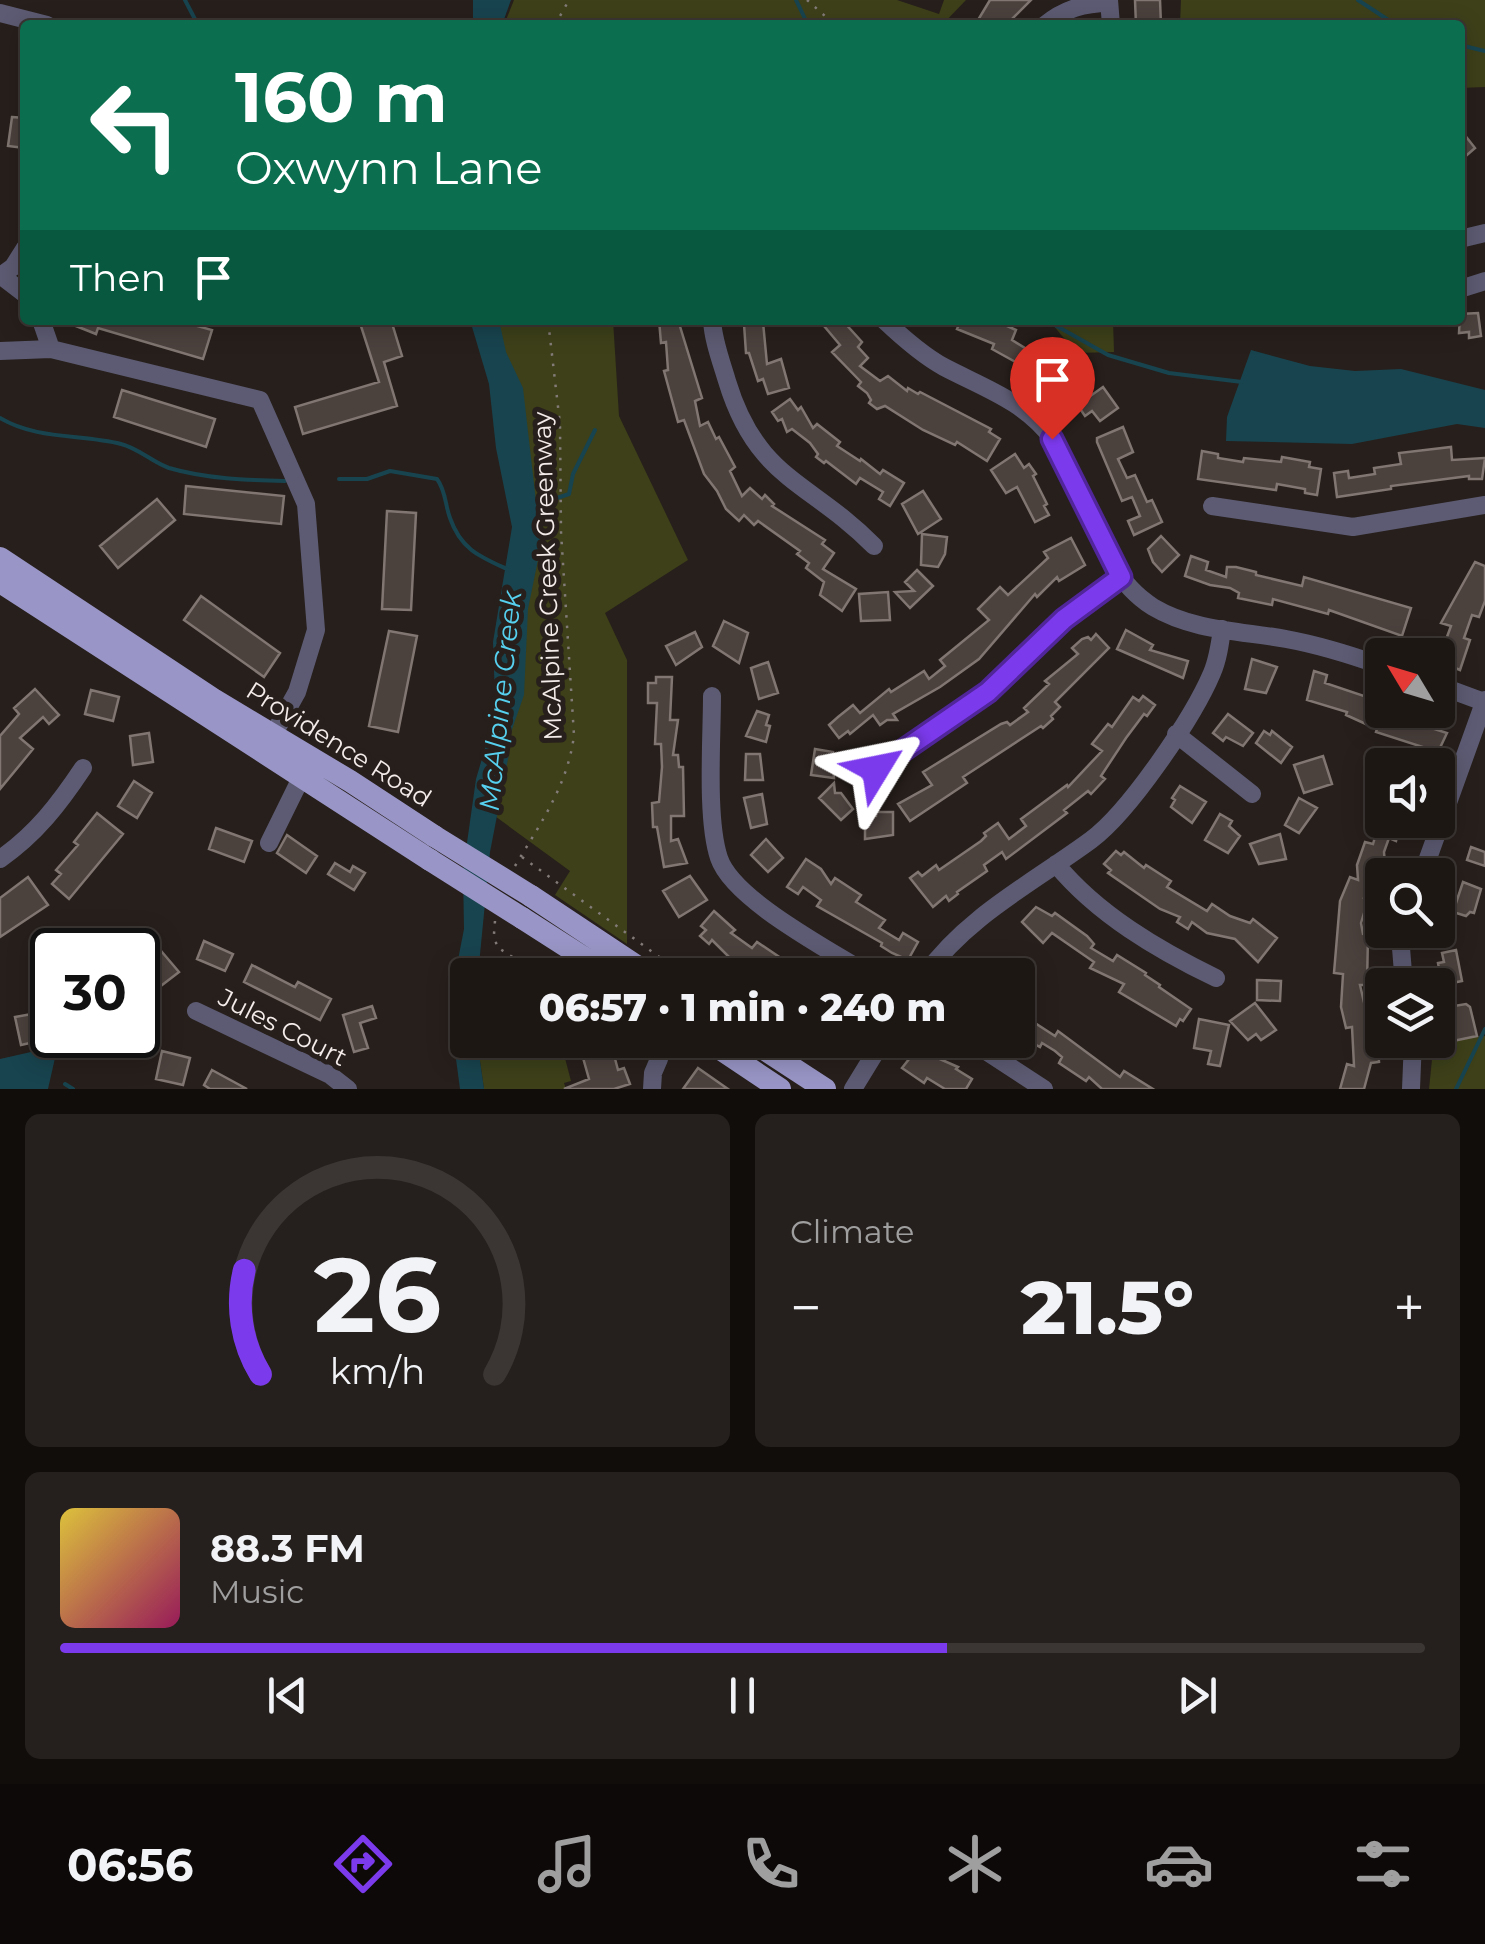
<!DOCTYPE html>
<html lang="en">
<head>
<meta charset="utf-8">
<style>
  body { margin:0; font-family:Montserrat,sans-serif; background:#25201d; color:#f1f3f6; height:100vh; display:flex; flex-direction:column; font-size:38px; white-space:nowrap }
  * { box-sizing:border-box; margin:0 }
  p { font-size:32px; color:#a09fa0 }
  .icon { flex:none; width:55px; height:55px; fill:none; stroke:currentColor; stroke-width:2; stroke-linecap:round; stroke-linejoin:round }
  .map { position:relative; height:1089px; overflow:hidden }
  .sheet { display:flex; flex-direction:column; gap:25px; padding:25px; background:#100d0b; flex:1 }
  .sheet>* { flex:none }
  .guide { position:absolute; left:20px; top:20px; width:1445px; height:305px; border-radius:10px; box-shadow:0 5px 25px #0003,0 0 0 2px #3b3634; background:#0b6e4f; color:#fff; overflow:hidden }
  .needle { width:65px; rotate:308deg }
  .buttons { position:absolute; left:1365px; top:638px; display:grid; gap:20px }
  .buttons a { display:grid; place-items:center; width:90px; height:90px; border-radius:10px; background:#1d1714; box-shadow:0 5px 25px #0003,0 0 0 2px #3b3634; font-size:50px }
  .speed { position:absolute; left:30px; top:928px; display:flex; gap:20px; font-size:50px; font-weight:700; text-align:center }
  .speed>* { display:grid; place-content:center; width:130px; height:130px; border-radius:50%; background:#1d1714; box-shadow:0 5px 25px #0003,0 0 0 2px #3b3634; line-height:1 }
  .speed .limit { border:5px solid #111; border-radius:15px; background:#fff; color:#111 }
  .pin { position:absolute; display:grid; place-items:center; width:85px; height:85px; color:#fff; margin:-102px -42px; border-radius:50% 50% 50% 0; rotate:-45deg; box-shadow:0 0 10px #0007 }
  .pin .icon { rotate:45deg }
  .me { position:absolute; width:110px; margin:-55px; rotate:55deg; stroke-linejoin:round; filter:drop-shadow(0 0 8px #0008) }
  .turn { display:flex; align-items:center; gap:35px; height:210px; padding:0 50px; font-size:45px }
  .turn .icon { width:130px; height:130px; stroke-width:2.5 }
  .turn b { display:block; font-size:70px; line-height:85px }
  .then { display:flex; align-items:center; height:95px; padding:0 50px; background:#0003; gap:20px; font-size:38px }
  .big { font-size:75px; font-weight:800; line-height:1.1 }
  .sheet .card { flex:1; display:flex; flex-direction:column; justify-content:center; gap:15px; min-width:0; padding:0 35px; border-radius:15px; background:#25201d }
  .sheet .dial { align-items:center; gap:0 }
  .dial svg { height:260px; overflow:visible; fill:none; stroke:#3b3634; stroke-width:7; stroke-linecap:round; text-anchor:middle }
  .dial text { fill:#f1f3f6; stroke:none }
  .song { display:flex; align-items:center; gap:30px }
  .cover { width:120px; height:120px; border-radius:15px; background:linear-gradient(135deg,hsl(50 70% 55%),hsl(330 70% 35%)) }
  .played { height:10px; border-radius:5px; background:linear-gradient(90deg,#7c3aed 65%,#3b3634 65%) }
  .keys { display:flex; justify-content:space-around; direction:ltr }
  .heat { display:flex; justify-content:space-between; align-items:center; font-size:55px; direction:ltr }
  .sheet .tiles { flex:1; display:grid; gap:25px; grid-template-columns:1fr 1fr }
  .card:last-child { grid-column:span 2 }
  .trip { position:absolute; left:450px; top:958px; width:585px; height:100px; border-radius:10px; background:#1d1714; box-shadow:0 5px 25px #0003,0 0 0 2px #3b3634; font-weight:800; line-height:100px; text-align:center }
  .dock { display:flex; height:160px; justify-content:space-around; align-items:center; background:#0c0908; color:#a09fa0 }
  .dock .icon { width:70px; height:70px }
  .dock .active { color:#7c3aed }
  .dock b { font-size:45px; color:#f1f3f6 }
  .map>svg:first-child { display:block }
  .green { fill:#3d4019 }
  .water { fill:#18444f }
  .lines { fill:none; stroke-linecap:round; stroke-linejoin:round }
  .stream { stroke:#18444f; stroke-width:4 }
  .building { fill:#4b413d; stroke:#817671; stroke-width:2.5 }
  .path { stroke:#837b78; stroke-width:2.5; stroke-dasharray:2.5 8; stroke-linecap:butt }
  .minor { stroke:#5c5b73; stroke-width:18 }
  .major { stroke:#9996c7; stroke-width:22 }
  .major-bridge { stroke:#9996c7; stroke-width:22 }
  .route-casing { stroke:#51269a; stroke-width:25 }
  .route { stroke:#7c3aed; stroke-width:18 }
  .labels { text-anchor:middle; stroke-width:10; stroke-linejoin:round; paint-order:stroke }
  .street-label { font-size:25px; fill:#f3ecea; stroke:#271f1b }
  .water-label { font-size:28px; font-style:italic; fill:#56d0ee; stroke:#271f1b }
</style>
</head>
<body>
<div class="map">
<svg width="1485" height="1089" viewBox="0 0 1485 1089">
  <rect width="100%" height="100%" fill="#271f1b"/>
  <path class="green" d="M514,0H897L939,14L944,0H966L942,25H504Z
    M1181,0H1485V87L1460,88V25H1180Z
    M487,320H613L619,416L688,560L605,613L627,660V944L555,895L570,871L488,811L531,532Z
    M1049,320H1113L1114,352L1076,353Z
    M1485,1036V1089H1429L1434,1040Z
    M477,1040H569L561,1043L571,1081L564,1083L566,1089H484Z"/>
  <path class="water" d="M473,0H511L502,25H473Z
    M470,320H499L506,352L523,388L541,545L528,609L524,695L509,738V754L490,852L478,975H468V1040H477L484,1089H460L449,1006L464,929L463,871L476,779L489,735L495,698L493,642L512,527L496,448L489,384Z
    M1251,350L1310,366L1355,371L1401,369L1485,390V428L1457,424L1352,444L1226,441L1227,417Z
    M44,1049L55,1058L48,1089H0V1059Z"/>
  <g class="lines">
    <path class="stream" d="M185,0L198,25
      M796,0L808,25
      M1358,0L1396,25
      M1460,45L1485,51
      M1046,320L1108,355L1169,373L1242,382
      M0,418C37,440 81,434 121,444C138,448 152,462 169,468C207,479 246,480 285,481
      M339,479H367L390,471L437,479C446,491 445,505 450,518C461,550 481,557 509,570
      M539,526L549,520L554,499L569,494L573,474L595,430
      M65,1084L73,1089
      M1456,1089L1485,1029"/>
  </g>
  <path class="building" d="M990,0H1031L1006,25H975Z
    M1135,0H1160L1161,25H1136Z
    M12,117L25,118V148L8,146Z
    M1460,129L1475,148L1460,161Z
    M1478,313L1481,336L1469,338V332L1459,333L1460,314Z
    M61,320H176L212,330L203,359L98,328L96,334Z
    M359,320H391L402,356L384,362L397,406L303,434L295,407L379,382Z
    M659,320H678L702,398L695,401L700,426L708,422L716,439L719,437L735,467L730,471L742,496L750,488L762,499L765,495L774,504L772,506L825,540L822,544L834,553L823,569L856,589L842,611L820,595L824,582L806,568L809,563L797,554L800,551L758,521L754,525L744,515L739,521L726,509L717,491L704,474L684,420L678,422L664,371L668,370L666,342L661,343Z
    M819,320H842L862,342L858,347L868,358L860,366L880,381L888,376L907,391L908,388L918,394L920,392L991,429L989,432L1000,439L987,461L957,442L955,445L923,430L885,406L877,409L869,403L871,400L867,393L858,386L861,382L832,352L840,345Z
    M961,320H994L1016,330L1012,340L1059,369L1089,397L1103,387L1118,408L1100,421L1092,411L1085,416L1070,394L1061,403L1051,394L1055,390L1039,375L992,349L994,344L957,329Z
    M763,322L767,364L781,359L789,388L768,394L763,379L758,381L749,353H746L744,324Z
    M122,390L215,419L206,447L114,417Z
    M790,399L798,410L801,407L813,428L817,424L840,442L837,446L860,461L861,459L880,474L883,470L904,483L890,506L879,499L883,492L860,478L856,484L826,461L824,463L816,457L818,454L810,443L792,429L787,432L782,419L778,421L772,412Z
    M1123,427L1133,452L1118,459L1127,478L1135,475L1147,502L1152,500L1162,522L1134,535L1128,521L1140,516L1132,497L1122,501L1097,442V438Z
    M1451,447L1452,460L1485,458L1482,479H1469V476L1391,486V489L1337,497L1334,473L1348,471L1349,478L1375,474L1374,468L1401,464L1399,453Z
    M1202,451L1218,454V458L1243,462L1244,458L1281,462L1282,457L1310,462L1309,467L1321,469L1317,495L1305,493V489L1277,484L1276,490L1198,479Z
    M1015,454L1024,468L1029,464L1036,474L1033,476L1047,504L1044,506L1049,515L1035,522L1017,487L1006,493L991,470Z
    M186,486L284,496L281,524L184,514Z
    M923,491L941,519L918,534L902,504Z
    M157,499L175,520L118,568L100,546Z
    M387,511L416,513L411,610L382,609Z
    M922,534L947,537L945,554L938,567L921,565Z
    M1161,536L1179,555L1162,572L1153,562L1148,549Z
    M1071,538L1085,565L1059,581L1057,577L1037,597L1035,594L979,659L940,687L893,714L897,720H887L880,725L873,715L850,734L848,731L839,738L829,725L838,717L853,705L860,713L889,689L891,692L924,671L929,679L945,666L940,660L989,620L978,609L1000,587L1008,595L1048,558L1044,552Z
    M1191,556L1208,562L1206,570L1226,577L1227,567H1236L1256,572V575L1302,586L1304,577L1411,608L1402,636L1329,610L1328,614L1273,599L1272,605L1238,598L1239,593L1230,588L1210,585L1185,576Z
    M1475,562L1485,566V601L1479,617L1472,615L1464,638L1470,640L1460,670L1438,661L1451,626L1441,623Z
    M917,570L933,586L910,608L895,592L914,591L905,582Z
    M888,592L890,620L861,621L859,594Z
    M201,596L280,653L264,677L184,620Z
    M724,621L748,633L739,663L713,646Z
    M1126,630L1153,645L1150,650L1188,661L1183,678L1117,649Z
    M389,631L417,636L398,732L369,726Z
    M695,632L702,647L676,665L666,646Z
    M1096,634L1109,648L1055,702L1060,707L1051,716L1053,719L1043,728L1041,726L963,777L967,783L910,821L898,804L932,785L923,772L1001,724L1007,722L1010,725L1028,712L1024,708L1049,684L1045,681L1078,654L1072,648L1082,639L1088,637L1091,640Z
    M1252,659L1277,667L1266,693L1245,689Z
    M768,662L778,693L759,699L751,668Z
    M1314,671L1327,675L1325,683L1379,701L1376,710H1401L1434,720L1431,728L1447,733L1438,752L1376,732L1377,729L1346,715L1347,712L1307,700Z
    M656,677H672L670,720H678L673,755H678L679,767H683L684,816H671V841L678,839L687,863L664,867L657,827H653L652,803L659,802L662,767L661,744H655L657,703H648V683H656Z
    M35,689L59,715L49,724L43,717L20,738L33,749L0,789V736L19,714L14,708Z
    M91,690L119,697L113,721L85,714Z
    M1143,696L1155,705L1147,716L1144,714L1126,738L1101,776L1105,779L1091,794L1088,791L1064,810L1067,813L1006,859L1002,852L984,865L987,871L957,892L958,894L949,901L946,896L933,907L910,878L918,872L922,876L936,865L939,870L981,841L986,836L984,833L998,823L1009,839L1026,826L1021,819L1067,785L1068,787L1102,751L1092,744L1108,724L1112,727L1133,697L1139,701Z
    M757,711L769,715L766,725L770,726L766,742L746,736Z
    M1228,714L1253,733L1243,746L1226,737L1223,741L1213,733Z
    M1264,731L1270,735L1272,731L1292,747L1281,763L1256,743Z
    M149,733L153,762L133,765L130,736Z
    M815,749L833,752L834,778L811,775Z
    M746,754H760L763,780H745Z
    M1323,756L1332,784L1304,793L1294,765Z
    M134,781L152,793L137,818L118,806Z
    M834,783L835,793H841L853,809L841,820L819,798Z
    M1180,786L1206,802L1192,823L1171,807L1175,800L1172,798Z
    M762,794L767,824L751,828L744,798Z
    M1299,798L1317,808L1299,833L1285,825Z
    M876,812H893V835L865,839V816H876Z
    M97,813L123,834L69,899L52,884L61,874L56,870L78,845L74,842Z
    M1220,814L1232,821L1229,826L1240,836L1228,853L1205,840Z
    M1380,820H1401L1396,841L1389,838L1384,852L1385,864L1389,866L1386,875L1382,878L1374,875L1364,898L1368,900L1361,923L1363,934L1368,935L1367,985H1360L1366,1011L1373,1010L1375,1024H1370L1372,1045L1373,1049H1378L1379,1062L1371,1063L1364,1089H1340L1347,1064L1354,1066L1352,1027L1346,1028L1341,1007L1343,974L1334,973L1340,901L1350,877L1358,880L1357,865L1365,842L1373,844Z
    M216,828L252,841L244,862L209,849Z
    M1280,834L1286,859L1259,864L1250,844Z
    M287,835L317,856L306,873L277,853Z
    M766,839L783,858L768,872L751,855Z
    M1471,847L1485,852V866L1467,860Z
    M1116,851L1121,855L1124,852L1144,868L1146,865L1171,881L1167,887L1207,911L1212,904L1230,916L1250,923L1253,919L1277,938L1258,962L1235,939L1207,933L1192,922L1188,929L1177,922L1180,917L1160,909L1108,873L1111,870L1104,864Z
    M806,859L821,869L831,884L835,878L861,895L856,902L885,920L879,928L899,940L903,933L918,942L908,960L892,953L881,946L882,943L817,906L821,900L803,887L798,894L787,887Z
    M335,863L350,872L353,866L365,873L354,890L328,874Z
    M690,876L707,900L679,917L663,891Z
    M28,877L48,905L0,937V898Z
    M1463,882L1481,889L1474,913L1470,912L1466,916L1453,912Z
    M1036,907L1052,916L1055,913L1087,936L1094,944L1091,948L1113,961L1117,955L1146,973L1145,975L1160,985L1159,987L1191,1009L1183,1021L1180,1019L1176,1026L1119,992L1124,984L1090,968L1094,962L1052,933L1043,943L1022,922Z
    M714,911L735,930L731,933L752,948L757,942L806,975H755L734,962L712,940L709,944L700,936L706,930L701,926Z
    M204,941L233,954L225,971L197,959Z
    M1456,950L1462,981L1442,985L1438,963L1444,962L1442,953Z
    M162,952L179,972L153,992L138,972Z
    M252,965L295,987L298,982L331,999L320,1020L244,982Z
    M1257,980L1281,981L1280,1001L1257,1000Z
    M1255,1003L1276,1030L1261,1040L1256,1034L1248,1040L1230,1021Z
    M1466,1004L1470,1007L1477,1036L1453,1041L1448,1007Z
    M372,1006L376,1018L360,1023L368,1048L354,1052L343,1015Z
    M43,1012L48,1039L21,1045L15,1017Z
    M1018,1012L1055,1036L1058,1031L1120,1077L1124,1071L1153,1089H1102L1089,1077L1086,1081L1059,1063L1062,1057L1055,1051L1042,1043L1040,1047L1023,1038L1025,1034L1018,1030Z
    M1199,1019L1229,1025L1220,1066L1208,1064L1211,1051L1194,1048Z
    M578,1040H610L618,1070L624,1068L630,1084L614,1089H564L589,1079Z
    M917,1049L958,1067L956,1069L972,1079L966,1089H945L927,1078L924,1083L902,1068Z
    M162,1051L190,1058L183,1085L156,1079Z
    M698,1068L728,1089H683Z
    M212,1070L247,1089H210L204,1085Z"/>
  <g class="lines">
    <path class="path" d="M807,0L825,16L842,25
      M555,25L569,0
      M522,857L684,975
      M515,866C540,824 568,785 574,735L561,532L560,424L548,320
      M495,921L494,934L497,947L540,975"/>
    <path class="minor" d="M1109,0L1111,25
      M0,13L47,25
      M1045,25C1064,9 1084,3 1109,3
      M1460,239L1485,233
      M0,275L25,294
      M2,275L13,267L25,248
      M1460,289L1485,281
      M41,320L51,349
      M712,320C713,340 721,361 727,381C757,480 810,481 874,546
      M884,320C903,338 922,355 944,367C984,388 1024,401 1052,438C1090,491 1094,570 1153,607C1193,631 1242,631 1286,639C1319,645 1351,655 1382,666
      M0,351L51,349L260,400L306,504L316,630L297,692L273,735
      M1212,506L1353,527L1485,505
      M1438,685L1484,702
      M712,696C712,739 706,819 719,858C733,900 830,950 869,975
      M1176,734L1252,794
      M876,769L987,692L1064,619L1121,577
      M269,843L301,778
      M0,859C36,834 59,804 83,768
      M1056,864C1097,914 1158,950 1216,978
      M1422,875L1485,700
      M1404,930L1401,948L1404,985
      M925,975C967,916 1034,882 1091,840C1129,812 1193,718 1212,673C1218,659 1220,644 1222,629
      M196,1011L330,1075L348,1089
      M969,1040L1044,1089
      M652,1089L653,1073L659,1059
      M853,1089L883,1040
      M1411,1089L1413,1040"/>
    <path class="major" d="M0,558L213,699L350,781L434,836
      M0,582L430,860
      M531,896L650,975
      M522,918L611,975
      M707,1040L780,1089
      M750,1040L825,1089"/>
    <path class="major-bridge" d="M434,836L531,896
      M430,860L522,918"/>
  </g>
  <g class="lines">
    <defs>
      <path id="route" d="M876,769L988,692L1064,619L1121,577L1052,439"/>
    </defs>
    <use href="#route" class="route-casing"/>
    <use href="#route" class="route"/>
  </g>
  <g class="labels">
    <g class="street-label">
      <text transform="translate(547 576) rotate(-92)" y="9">McAlpine Creek Greenway</text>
      <text transform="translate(339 744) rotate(32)" y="9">Providence Road</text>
      <text transform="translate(283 1027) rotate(27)" y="9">Jules Court</text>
    </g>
    <g class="water-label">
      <text transform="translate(500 701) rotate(-84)" y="10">McAlpine Creek</text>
    </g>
  </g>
</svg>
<div class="buttons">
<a><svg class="needle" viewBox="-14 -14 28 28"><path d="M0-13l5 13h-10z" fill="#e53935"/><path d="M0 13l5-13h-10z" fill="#a09fa0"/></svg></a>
<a><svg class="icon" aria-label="sound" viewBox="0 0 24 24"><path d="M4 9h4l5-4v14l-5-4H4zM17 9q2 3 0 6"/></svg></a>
<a><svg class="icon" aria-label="search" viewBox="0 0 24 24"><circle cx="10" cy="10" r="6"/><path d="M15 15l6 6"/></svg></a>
<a><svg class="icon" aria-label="layers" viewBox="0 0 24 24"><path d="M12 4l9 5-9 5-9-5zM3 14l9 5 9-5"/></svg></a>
</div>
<div class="speed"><div class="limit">30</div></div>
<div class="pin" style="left:1052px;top:439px;background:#d93025"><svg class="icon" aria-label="arrive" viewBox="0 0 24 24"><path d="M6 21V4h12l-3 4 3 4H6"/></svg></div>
<svg class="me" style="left:876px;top:769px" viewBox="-20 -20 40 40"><path d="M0-17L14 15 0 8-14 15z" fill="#7c3aed" stroke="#fff" stroke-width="4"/></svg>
<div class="trip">06:57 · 1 min · 240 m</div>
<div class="guide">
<div class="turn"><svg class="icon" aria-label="left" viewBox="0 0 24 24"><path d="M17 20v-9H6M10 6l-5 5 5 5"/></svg><div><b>160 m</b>Oxwynn Lane</div></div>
<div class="then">Then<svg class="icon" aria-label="arrive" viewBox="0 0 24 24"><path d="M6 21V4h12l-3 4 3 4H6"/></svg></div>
</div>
</div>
<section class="sheet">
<div class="tiles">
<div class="card dial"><svg viewBox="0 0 100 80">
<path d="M14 69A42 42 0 1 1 86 69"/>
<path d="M14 69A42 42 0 0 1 9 37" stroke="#7c3aed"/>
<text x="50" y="56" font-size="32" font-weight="700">26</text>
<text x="50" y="72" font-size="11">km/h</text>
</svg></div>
<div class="card"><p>Climate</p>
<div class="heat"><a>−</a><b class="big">21.5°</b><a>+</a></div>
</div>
<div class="card">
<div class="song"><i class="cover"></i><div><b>88.3 FM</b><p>Music</p></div></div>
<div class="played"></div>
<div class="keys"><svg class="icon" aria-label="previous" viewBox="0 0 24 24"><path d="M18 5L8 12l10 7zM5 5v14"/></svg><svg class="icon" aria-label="pause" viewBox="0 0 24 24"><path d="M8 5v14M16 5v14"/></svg><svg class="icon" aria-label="next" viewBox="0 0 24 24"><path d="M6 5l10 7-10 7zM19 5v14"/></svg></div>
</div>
</div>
</section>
<nav class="dock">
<b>06:56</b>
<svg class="icon active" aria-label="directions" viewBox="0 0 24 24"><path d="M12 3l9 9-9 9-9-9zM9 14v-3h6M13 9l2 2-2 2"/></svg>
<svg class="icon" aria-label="music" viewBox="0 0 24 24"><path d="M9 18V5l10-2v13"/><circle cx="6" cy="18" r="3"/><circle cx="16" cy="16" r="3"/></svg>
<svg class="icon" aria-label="phone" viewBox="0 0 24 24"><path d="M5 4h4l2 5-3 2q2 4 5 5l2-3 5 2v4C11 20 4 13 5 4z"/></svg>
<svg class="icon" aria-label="climate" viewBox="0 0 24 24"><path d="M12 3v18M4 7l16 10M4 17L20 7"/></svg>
<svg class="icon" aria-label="car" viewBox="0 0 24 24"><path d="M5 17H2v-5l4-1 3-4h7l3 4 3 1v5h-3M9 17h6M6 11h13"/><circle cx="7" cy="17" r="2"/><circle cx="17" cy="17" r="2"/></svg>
<svg class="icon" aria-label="filters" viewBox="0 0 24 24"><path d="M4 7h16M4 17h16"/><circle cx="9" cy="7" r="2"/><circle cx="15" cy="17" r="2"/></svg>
</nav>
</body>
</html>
